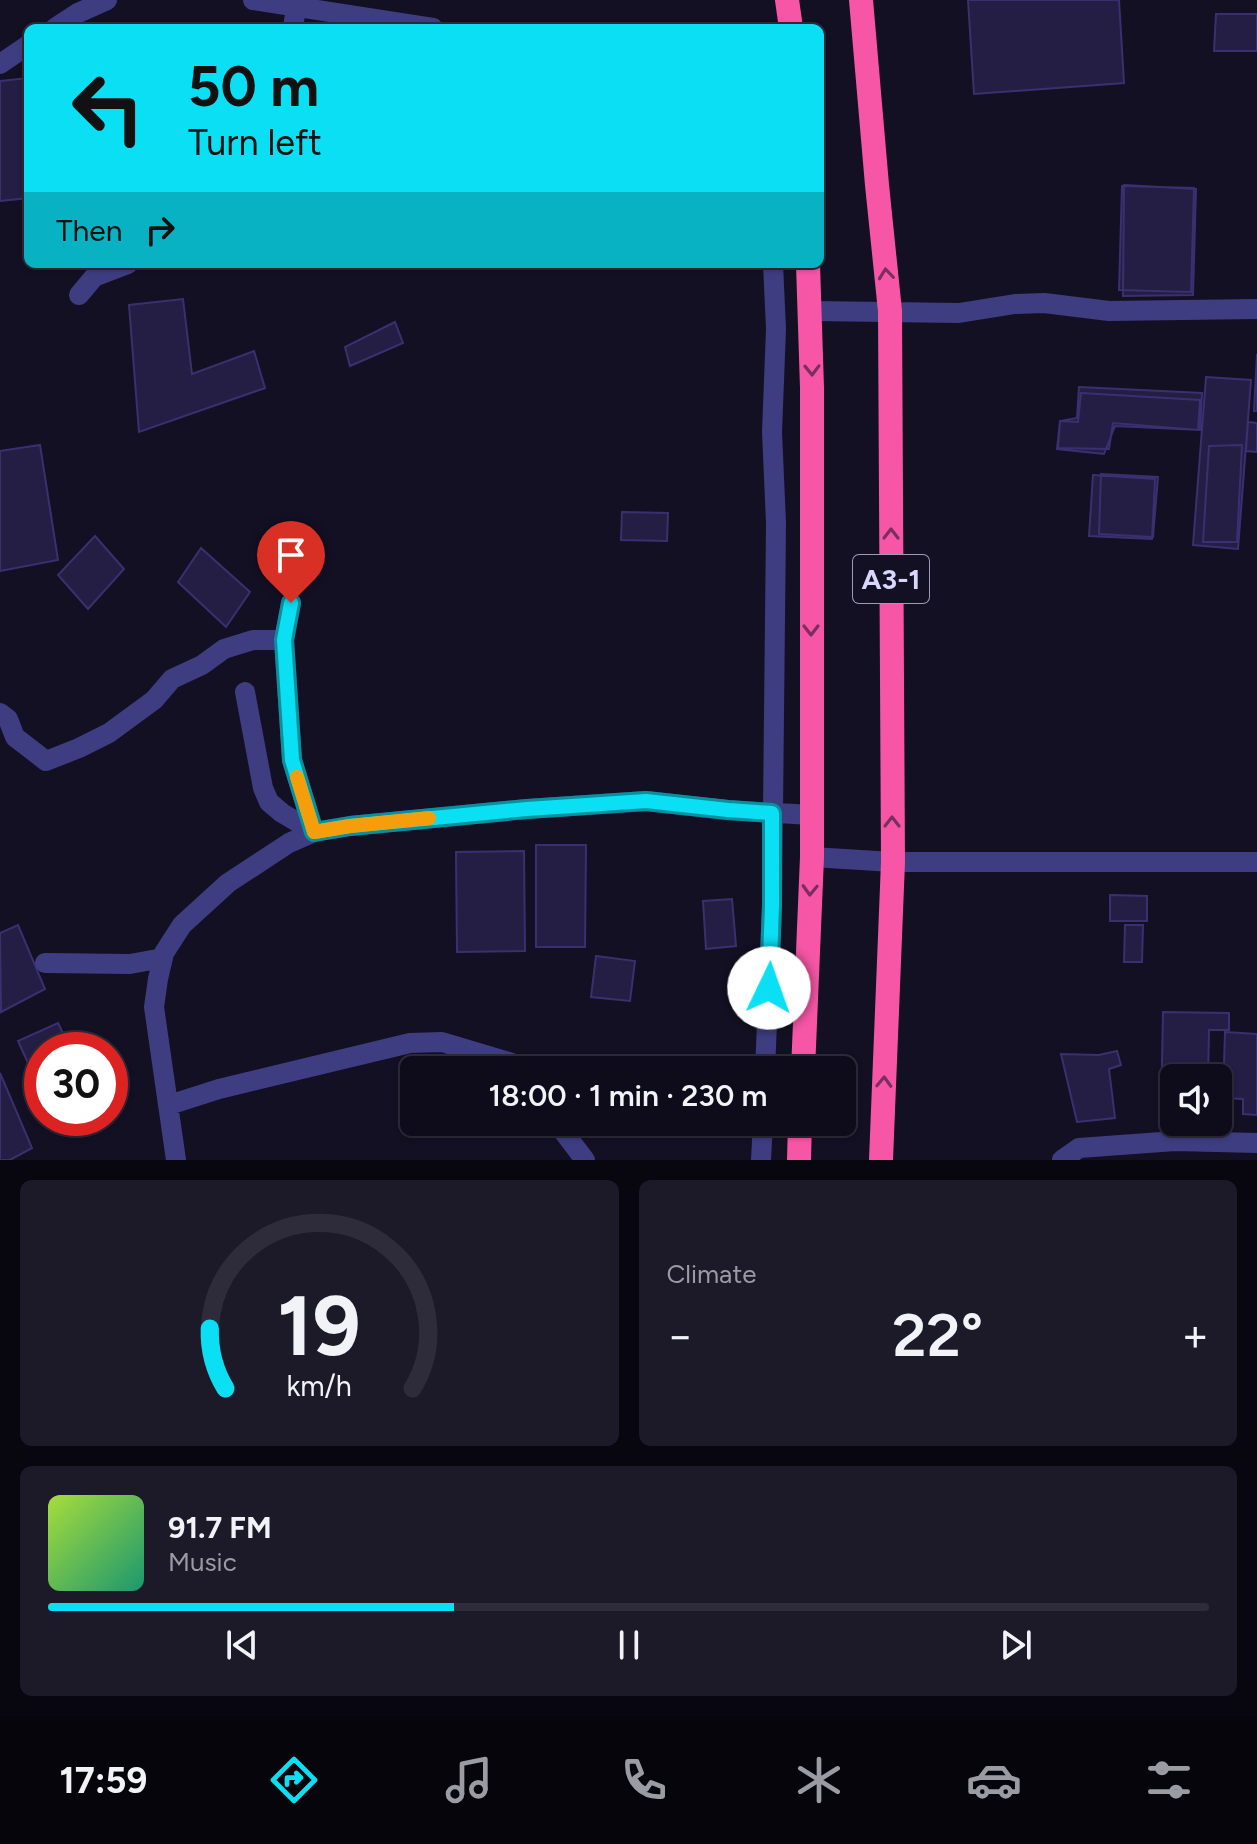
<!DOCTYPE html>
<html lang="en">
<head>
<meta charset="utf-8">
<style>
  body { margin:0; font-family:Figtree,sans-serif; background:#1c1a28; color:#f1f3f6; height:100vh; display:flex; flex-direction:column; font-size:30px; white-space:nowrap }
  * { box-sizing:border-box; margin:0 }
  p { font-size:26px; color:#9b9ba3 }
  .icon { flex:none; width:44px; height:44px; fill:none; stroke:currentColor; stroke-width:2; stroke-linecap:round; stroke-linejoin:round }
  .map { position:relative; height:1160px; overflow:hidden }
  .drawer { display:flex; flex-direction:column; gap:20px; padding:20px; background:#08070f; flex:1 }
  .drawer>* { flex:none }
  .hud { position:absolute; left:24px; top:24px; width:800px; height:244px; border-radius:12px; box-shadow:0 2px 6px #0004,0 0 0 2px #2e2c3a; background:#0bdff3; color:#111; overflow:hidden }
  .buttons { position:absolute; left:1160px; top:1064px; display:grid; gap:16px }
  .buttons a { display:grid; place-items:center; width:72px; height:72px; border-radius:12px; background:#0e0c1b; box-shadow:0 2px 6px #0004,0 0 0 2px #2e2c3a; font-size:40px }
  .speed { position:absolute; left:24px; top:1032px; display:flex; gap:16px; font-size:40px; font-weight:700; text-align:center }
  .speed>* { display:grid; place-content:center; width:104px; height:104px; border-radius:50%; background:#0e0c1b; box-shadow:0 2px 6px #0004,0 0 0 2px #2e2c3a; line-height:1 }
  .speed .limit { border:12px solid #d22; background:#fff; color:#111 }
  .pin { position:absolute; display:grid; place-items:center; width:68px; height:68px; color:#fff; margin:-82px -34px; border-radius:50% 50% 50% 0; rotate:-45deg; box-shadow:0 0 8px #0007 }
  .pin .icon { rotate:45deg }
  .me { position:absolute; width:88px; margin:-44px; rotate:3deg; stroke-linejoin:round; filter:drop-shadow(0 0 6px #0008) }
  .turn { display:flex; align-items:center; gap:28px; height:168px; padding:0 32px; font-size:36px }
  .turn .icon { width:104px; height:104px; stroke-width:2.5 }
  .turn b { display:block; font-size:56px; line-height:68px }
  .then { display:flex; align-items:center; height:76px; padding:0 32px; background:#0003; gap:16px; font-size:30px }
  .big { font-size:60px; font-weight:600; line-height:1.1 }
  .drawer .tile { flex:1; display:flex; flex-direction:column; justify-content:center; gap:12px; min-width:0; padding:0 28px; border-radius:12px; background:#1c1a28 }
  .drawer .dial { align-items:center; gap:0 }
  .dial svg { height:208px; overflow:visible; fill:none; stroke:#2e2c3a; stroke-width:7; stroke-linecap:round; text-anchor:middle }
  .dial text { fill:#f1f3f6; stroke:none }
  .song { display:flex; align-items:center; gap:24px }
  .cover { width:96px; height:96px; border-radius:12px; background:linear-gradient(135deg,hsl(80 70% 55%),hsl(160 70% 35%)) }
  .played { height:8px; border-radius:4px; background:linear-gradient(90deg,#0bdff3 35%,#2e2c3a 35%) }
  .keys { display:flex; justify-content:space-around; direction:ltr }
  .heat { display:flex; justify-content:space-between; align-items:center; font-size:44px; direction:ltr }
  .drawer .tiles { flex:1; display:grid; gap:20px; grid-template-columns:1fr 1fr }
  .tile:last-child { grid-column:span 2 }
  .trip { position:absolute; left:400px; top:1056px; width:456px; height:80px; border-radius:12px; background:#0e0c1b; box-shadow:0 2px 6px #0004,0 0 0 2px #2e2c3a; font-weight:600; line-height:80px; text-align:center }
  .tab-bar { display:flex; height:128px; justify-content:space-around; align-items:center; background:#06050b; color:#9b9ba3 }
  .tab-bar .icon { width:56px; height:56px }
  .tab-bar .current { color:#0bdff3 }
  .tab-bar b { font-size:36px; color:#f1f3f6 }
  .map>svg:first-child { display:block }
  .building { fill:#241d44; stroke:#3b306f; stroke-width:2 }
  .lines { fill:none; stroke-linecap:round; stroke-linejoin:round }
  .minor { stroke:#3e3d81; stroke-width:20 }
  .highway { stroke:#f756a6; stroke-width:24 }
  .oneway { stroke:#7a305e }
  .route-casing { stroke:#07919e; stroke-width:20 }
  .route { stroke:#0bdff3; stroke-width:14 }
  .slow { stroke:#f59e0b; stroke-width:14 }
  .labels { text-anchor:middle; stroke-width:8; stroke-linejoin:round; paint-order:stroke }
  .shield { fill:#131024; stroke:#9e9abc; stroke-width:2 }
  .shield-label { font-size:28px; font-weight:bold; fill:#d9d5fd }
</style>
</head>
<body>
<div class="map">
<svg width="1257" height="1160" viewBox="0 0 1257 1160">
  <rect width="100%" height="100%" fill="#131024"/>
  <path class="building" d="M968,0H1119L1124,83L974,94Z
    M1216,14H1257V51H1214Z
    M28,78V198L0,201V81Z
    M1124,185L1196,189L1193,295L1123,296Z
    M1122,186L1194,188L1191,292L1119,290Z
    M183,299L192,374L254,351L265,388L139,432L129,305Z
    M395,322L403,343L350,366L345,347Z
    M1257,354V411H1254Z
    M1206,377L1251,380L1238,549L1193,545Z
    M1079,387L1202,393L1200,430L1115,426L1104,454L1057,449L1060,421L1077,418Z
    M1081,393L1200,400L1198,430L1113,423L1109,449L1058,448L1060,421L1078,422Z
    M1248,422L1257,423V452L1246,451Z
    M40,445L58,560L0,571V451Z
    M1242,445L1237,542H1203L1209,446Z
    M1101,474L1158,477L1153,537L1099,534Z
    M1093,475L1155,479L1152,539L1089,536Z
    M622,512L668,513L667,541L621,540Z
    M95,536L124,569L88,609L58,575Z
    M201,548L250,592L226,627L178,582Z
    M536,845H586L585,947H536Z
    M524,851L525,951L457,952L456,852Z
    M1110,895L1147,896V921H1110Z
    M732,899L736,946L706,949L703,901Z
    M18,925L45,989L1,1012L0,933Z
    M1125,925H1143L1142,962H1124Z
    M596,956L635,961L630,1001L591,997Z
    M1163,1012L1229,1013V1030H1209L1208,1078H1174V1114L1161,1113Z
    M58,1023L71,1050H42V1094L18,1041Z
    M1225,1032L1257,1034V1115L1243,1114V1099L1223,1098Z
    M1117,1051L1121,1065L1109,1069L1115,1118L1077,1122L1061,1054L1099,1055Z
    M0,1073L32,1148L10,1160H0Z"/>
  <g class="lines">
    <path class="minor" d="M253,0L433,28
      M55,28L78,13L107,0
      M293,28L296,7
      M0,64L28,45
      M79,295L94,277L128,264
      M811,311L959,313L1015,304L1044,303L1109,311L1257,309
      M291,603L284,640L292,760L314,832
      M245,692L263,788L269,802L282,813L314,832
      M0,713L8,719L15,737L46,761L79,748L109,733L154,700L172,679L202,665L224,649L253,640H284
      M812,857L893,862H1257
      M45,963L130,964L163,958
      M765,1070L772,905L776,523L772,432L776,329L773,264
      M169,1105L219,1089L410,1043L442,1042L512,1063L517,1070
      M556,1122L585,1160
      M176,1160L154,1007L158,979L164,953L182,925L228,883L289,843L314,832L350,826L527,809L646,801L728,810L811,815
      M761,1160L763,1122
      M1062,1160L1079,1148L1175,1141L1257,1143"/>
    <path class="highway" d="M787,0L791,28
      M861,0L877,185L890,311L893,862L881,1160
      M803,1070L812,857V388L808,264
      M799,1160L800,1122"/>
  </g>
  <defs><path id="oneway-chevron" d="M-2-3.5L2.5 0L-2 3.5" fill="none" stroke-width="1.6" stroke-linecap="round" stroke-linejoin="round" transform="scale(2)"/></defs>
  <g class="oneway">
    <use href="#oneway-chevron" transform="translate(886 274) rotate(-96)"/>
    <use href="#oneway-chevron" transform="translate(812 370) rotate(89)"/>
    <use href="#oneway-chevron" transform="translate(891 534) rotate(-90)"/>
    <use href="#oneway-chevron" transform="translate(811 630) rotate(90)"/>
    <use href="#oneway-chevron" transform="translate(892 822) rotate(-90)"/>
    <use href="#oneway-chevron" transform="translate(810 890) rotate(92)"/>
    <use href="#oneway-chevron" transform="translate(884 1082) rotate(-88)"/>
  </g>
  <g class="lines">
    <defs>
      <path id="route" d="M291,603L284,640L292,760L314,832L350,826L527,809L646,801L728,810L772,813V905L769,988"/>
    </defs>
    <use href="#route" class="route-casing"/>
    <use href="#route" class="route"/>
    <path class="slow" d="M297,777L314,832L350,826L429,818"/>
  </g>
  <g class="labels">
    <rect class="shield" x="853" y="555" width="76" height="48" rx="6"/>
    <g class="shield-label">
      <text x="891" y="589">A3-1</text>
    </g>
  </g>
</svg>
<div class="buttons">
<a><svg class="icon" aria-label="sound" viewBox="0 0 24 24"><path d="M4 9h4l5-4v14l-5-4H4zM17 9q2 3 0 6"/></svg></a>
</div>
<div class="speed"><div class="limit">30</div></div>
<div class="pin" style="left:291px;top:603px;background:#d93025"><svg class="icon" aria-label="arrive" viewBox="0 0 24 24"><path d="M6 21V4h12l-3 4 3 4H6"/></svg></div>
<svg class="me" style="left:769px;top:988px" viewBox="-20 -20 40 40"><circle r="19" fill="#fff"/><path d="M0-13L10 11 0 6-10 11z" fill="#0bdff3"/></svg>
<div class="trip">18:00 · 1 min · 230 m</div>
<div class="hud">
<div class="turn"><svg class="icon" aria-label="left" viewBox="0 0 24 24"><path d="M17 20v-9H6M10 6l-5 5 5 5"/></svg><div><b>50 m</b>Turn left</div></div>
<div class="then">Then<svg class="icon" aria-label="right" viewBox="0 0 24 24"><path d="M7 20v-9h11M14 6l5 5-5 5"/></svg></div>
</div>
</div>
<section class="drawer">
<div class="tiles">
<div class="tile dial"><svg viewBox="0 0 100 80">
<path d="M14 69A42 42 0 1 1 86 69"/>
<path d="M14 69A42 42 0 0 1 8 46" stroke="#0bdff3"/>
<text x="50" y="56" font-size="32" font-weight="700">19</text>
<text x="50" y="72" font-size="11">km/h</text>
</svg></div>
<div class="tile"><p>Climate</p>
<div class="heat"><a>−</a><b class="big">22°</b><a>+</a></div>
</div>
<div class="tile">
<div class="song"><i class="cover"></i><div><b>91.7 FM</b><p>Music</p></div></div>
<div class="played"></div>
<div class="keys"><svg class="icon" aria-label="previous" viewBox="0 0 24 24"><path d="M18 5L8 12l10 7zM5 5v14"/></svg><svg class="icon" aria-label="pause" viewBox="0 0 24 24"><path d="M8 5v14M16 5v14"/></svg><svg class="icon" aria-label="next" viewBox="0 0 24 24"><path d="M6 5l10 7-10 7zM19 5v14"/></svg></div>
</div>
</div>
</section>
<nav class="tab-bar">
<b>17:59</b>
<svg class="icon current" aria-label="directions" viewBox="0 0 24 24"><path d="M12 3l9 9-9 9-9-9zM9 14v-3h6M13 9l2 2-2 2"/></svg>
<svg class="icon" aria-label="music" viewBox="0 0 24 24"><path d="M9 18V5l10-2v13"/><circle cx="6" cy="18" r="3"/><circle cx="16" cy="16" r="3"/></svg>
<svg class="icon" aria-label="phone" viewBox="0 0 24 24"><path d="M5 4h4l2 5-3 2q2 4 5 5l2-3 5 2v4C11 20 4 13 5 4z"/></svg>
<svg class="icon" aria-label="climate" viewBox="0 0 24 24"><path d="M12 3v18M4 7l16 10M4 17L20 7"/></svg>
<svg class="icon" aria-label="car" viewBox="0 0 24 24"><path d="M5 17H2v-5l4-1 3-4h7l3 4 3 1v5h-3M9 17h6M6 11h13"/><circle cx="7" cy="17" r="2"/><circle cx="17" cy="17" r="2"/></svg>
<svg class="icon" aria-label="filters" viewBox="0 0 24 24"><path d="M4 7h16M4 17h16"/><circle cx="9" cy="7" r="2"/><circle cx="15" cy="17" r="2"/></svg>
</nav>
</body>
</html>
